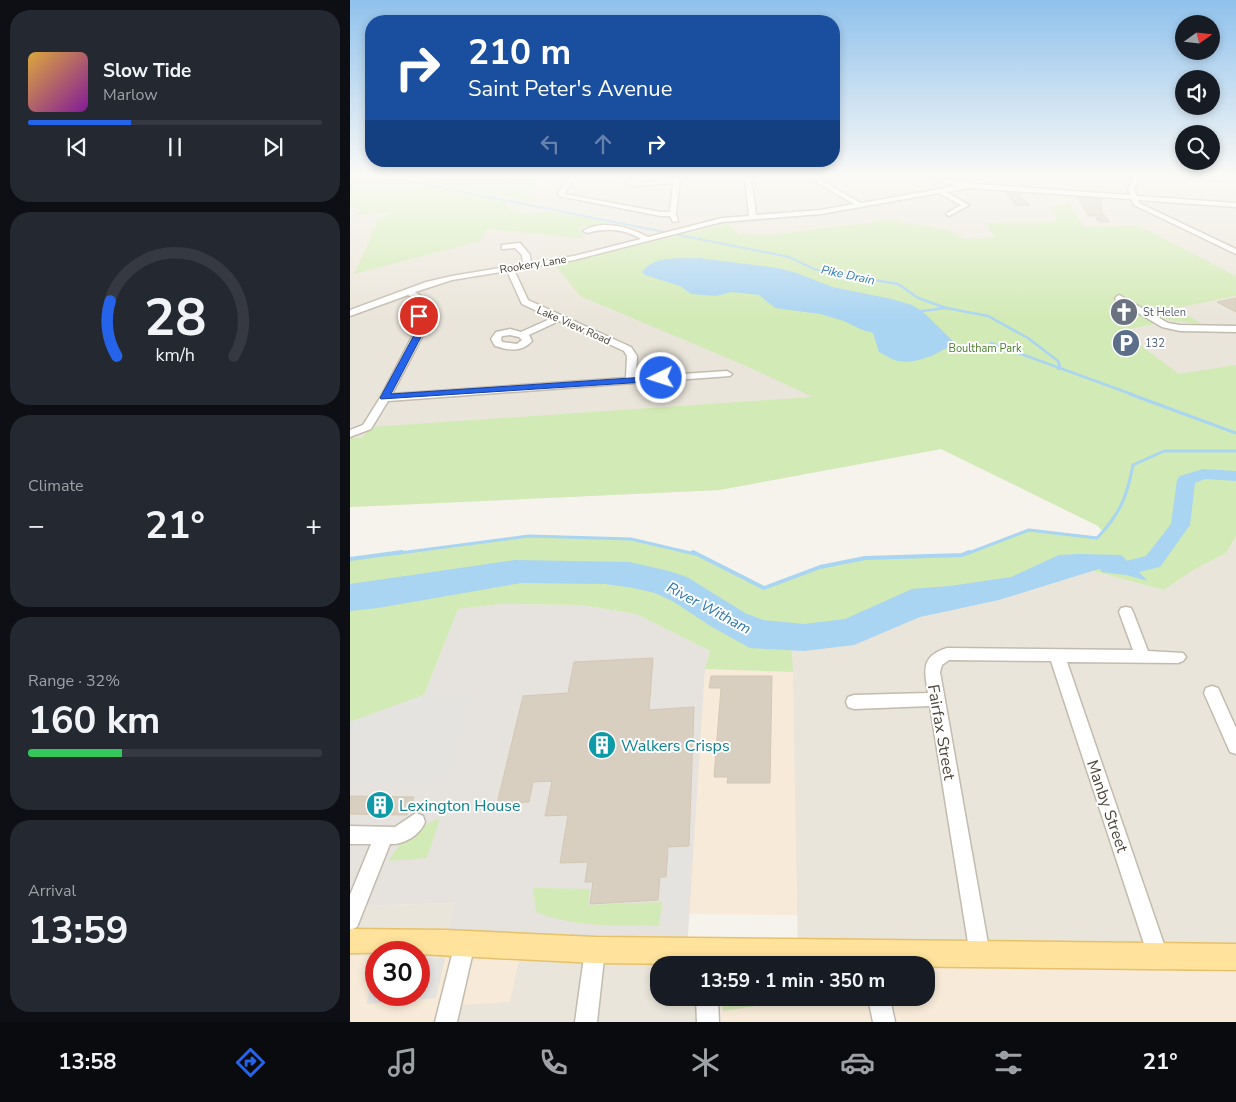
<!DOCTYPE html>
<html lang="en">
<head>
<meta charset="utf-8">
<style>
  body { margin:0; font-family:"Nunito Sans",sans-serif; background:#242831; color:#f1f3f6; height:100vh; display:flex; flex-direction:column; font-size:19px; white-space:nowrap }
  * { box-sizing:border-box; margin:0 }
  p { font-size:16px; color:#9ea1a6 }
  .icon { flex:none; width:28px; height:28px; fill:none; stroke:currentColor; stroke-width:2; stroke-linecap:round; stroke-linejoin:round }
  .map { position:relative; flex:1; overflow:hidden }
  .sheet { display:flex; flex-direction:column; gap:10px; padding:10px; background:#0d0f14; width:350px }
  .sheet>* { flex:none }
  .banner { position:absolute; left:15px; top:15px; width:475px; height:152px; border-radius:20px; box-shadow:0 2px 8px #0003; background:#1a4fa0; color:#fff; overflow:hidden }
  .needle { width:32px; rotate:75deg }
  .fabs { position:absolute; left:825px; top:15px; display:grid; gap:10px }
  .fabs a { display:grid; place-items:center; width:45px; height:45px; border-radius:50%; background:#171b24; box-shadow:0 2px 8px #0003; font-size:25px }
  .speed { position:absolute; left:15px; top:941px; display:flex; gap:10px; font-size:25px; font-weight:700; text-align:center }
  .speed>* { display:grid; place-content:center; width:65px; height:65px; border-radius:50%; background:#171b24; box-shadow:0 2px 8px #0003; line-height:1 }
  .speed .limit { border:8px solid #d22; background:#fff; color:#111 }
  .pin { position:absolute; display:grid; place-items:center; width:42px; height:42px; color:#fff; margin:-21px; border:2px solid #fff; border-radius:50%; box-shadow:0 1px 5px #0007 }
  .me { position:absolute; width:55px; margin:-28px; rotate:266deg; stroke-linejoin:round; filter:drop-shadow(0 0 4px #0008) }
  .turn { display:flex; align-items:center; gap:18px; height:105px; padding:0 20px; font-size:22px }
  .turn .icon { width:65px; height:65px; stroke-width:2.5 }
  .turn b { display:block; font-size:35px; line-height:42px }
  .lanes { display:flex; align-items:center; height:48px; padding:0 20px; background:#0003; justify-content:center; gap:25px; direction:ltr }
  .lanes .off { opacity:.35 }
  .big { font-size:38px; font-weight:700; line-height:1.1 }
  .sheet .card { flex:1; display:flex; flex-direction:column; justify-content:center; gap:8px; min-width:0; padding:0 18px; border-radius:20px; background:#242831 }
  .sheet .dial { align-items:center; gap:0 }
  .dial svg { height:130px; overflow:visible; fill:none; stroke:#363941; stroke-width:7; stroke-linecap:round; text-anchor:middle }
  .dial text { fill:#f1f3f6; stroke:none }
  .song { display:flex; align-items:center; gap:15px }
  .cover { width:60px; height:60px; border-radius:8px; background:linear-gradient(135deg,hsl(40 70% 55%),hsl(290 70% 35%)) }
  .played { height:5px; border-radius:2px; background:linear-gradient(90deg,#2563eb 35%,#363941 35%) }
  .keys { display:flex; justify-content:space-around; direction:ltr }
  .heat { display:flex; justify-content:space-between; align-items:center; font-size:28px; direction:ltr }
  .charge { height:8px; border-radius:4px; background:linear-gradient(90deg,#34c759 32%,#363941 0) }
  .trip { position:absolute; left:300px; top:956px; width:285px; height:50px; border-radius:20px; background:#171b24; box-shadow:0 2px 8px #0003; font-weight:700; line-height:50px; text-align:center }
  .menu { display:flex; height:80px; justify-content:space-around; align-items:center; background:#090b0e; color:#9ea1a6 }
  .menu .icon { width:35px; height:35px }
  .menu .current { color:#2563eb }
  .menu b { font-size:22px; color:#f1f3f6 }
  main { display:flex; flex:1; min-height:0 }
  .map>svg:first-child { display:block }
  .residential { fill:#eae5da; fill-rule:evenodd }
  .commercial { fill:#f7ead8 }
  .industrial { fill:#e6e2dd }
  .green { fill:#d2eab5 }
  .parking { fill:#e5e3e0 }
  .water { fill:#a9d4f2 }
  .lines { fill:none; stroke-linecap:round; stroke-linejoin:round }
  .stream-far3 { stroke:#a9d4f2; stroke-width:2 }
  .stream-far2 { stroke:#a9d4f2; stroke-width:2.5 }
  .stream-far1 { stroke:#a9d4f2; stroke-width:3 }
  .stream { stroke:#a9d4f2; stroke-width:4 }
  .river { fill:#a9d4f2; fill-rule:evenodd }
  .building { fill:#d8cfc1; stroke:#d3c7b4 }
  .minor-casing { stroke:#c2bbae; stroke-width:3 }
  .major-casing { stroke:#e6c16a; stroke-width:3 }
  .minor { fill:#fff; fill-rule:evenodd }
  .major { fill:#ffe39c; fill-rule:evenodd }
  .route { fill:#2563eb; stroke:#184099 }
  .labels { text-anchor:middle; stroke-width:4; stroke-linejoin:round; paint-order:stroke }
  .far-street-label { font-size:11px; fill:#4b4439; stroke:#fff }
  .far-worship-label { font-size:11px; fill:#5b616d; stroke:#fff; text-anchor:start }
  .far-service-label { font-size:11px; fill:#4e5e75; stroke:#fff; text-anchor:start }
  .far-park-label { font-size:11px; fill:#4a7f2a; stroke:#fff }
  .far-water-label { font-size:12px; font-style:italic; fill:#2e7ab2; stroke:#fff }
  .water-label { font-size:15px; font-style:italic; fill:#2e7ab2; stroke:#fff }
  .near-street-label { font-size:16px; fill:#4b4439; stroke:#fff }
  .near-culture-label { font-size:16px; fill:#0d838f; stroke:#fff; text-anchor:start }
</style>
</head>
<body>
<main>
<section class="sheet">
<div class="card">
<div class="song"><i class="cover"></i><div><b>Slow Tide</b><p>Marlow</p></div></div>
<div class="played"></div>
<div class="keys"><svg class="icon" aria-label="previous" viewBox="0 0 24 24"><path d="M18 5L8 12l10 7zM5 5v14"/></svg><svg class="icon" aria-label="pause" viewBox="0 0 24 24"><path d="M8 5v14M16 5v14"/></svg><svg class="icon" aria-label="next" viewBox="0 0 24 24"><path d="M6 5l10 7-10 7zM19 5v14"/></svg></div>
</div>
<div class="card dial"><svg viewBox="0 0 100 80">
<path d="M14 69A42 42 0 1 1 86 69"/>
<path d="M14 69A42 42 0 0 1 10 35" stroke="#2563eb"/>
<text x="50" y="56" font-size="32" font-weight="700">28</text>
<text x="50" y="72" font-size="11">km/h</text>
</svg></div>
<div class="card"><p>Climate</p>
<div class="heat"><a>−</a><b class="big">21°</b><a>+</a></div>
</div>
<div class="card"><p>Range · 32%</p><b class="big">160 km</b><div class="charge"></div></div>
<div class="card"><p>Arrival</p><b class="big">13:59</b></div>
</section>
<div class="map">
<svg width="886" height="1022" viewBox="0 0 886 1022">
  <rect width="100%" height="100%" fill="#f6f3ec"/>
  <path class="residential" d="M0,178H886V425L591,449L369,490L0,507Z
    M886,536V957L448,952L441,638L713,563L814,590L842,571L876,553Z
    M104,903L95,941L356,951V965H309V998H357L358,1022H0V906ZM26,952H69V995H26Z"/>
  <path class="commercial" d="M355,669L443,672L447,915L339,914Z
    M0,956H26V995H69V957L169,960L160,1002L100,1006L96,1022H0Z
    M576,966L886,972V1022H371L370,998H576Z"/>
  <path class="industrial" d="M151,604L231,605L286,614L360,651L355,669L337,951L95,942L104,903L0,906V722L74,695L108,609Z"/>
  <path class="green" d="M0,178H51L156,201L158,209L174,214L202,212L256,221L258,225L229,227V231L234,237L229,238L137,229L130,241L4,274L20,240L22,228H25L27,219H31L39,212L7,215L10,208H0Z
    M68,178H193L177,196L188,199L182,202L65,180Z
    M719,203L734,227L789,226L886,276V296L827,308L851,324L818,320L770,299L805,324L779,329L782,332L775,334L829,374L886,365V536L876,553L842,571L814,590L713,563L441,638L443,672L355,669L360,651L286,614L231,605L151,604L108,609L74,695L0,722V559L179,536L281,539L342,552L414,588L470,567L515,558L612,555L679,530L747,538L753,532L748,526L591,449L369,490L0,507V438H12L21,427L463,397L394,365L230,296L205,265L378,224L389,234L418,235L541,220L597,230L615,239L645,238L636,223L707,222L702,206Z
    M90,818L77,858L39,861C49,840 69,827 90,818Z
    M183,888L240,889L238,905L312,902L309,926C267,925 226,928 186,912Z
    M373,998H459L373,1011Z"/>
  <path class="parking" d="M74,695L123,696L96,782L0,784V722Z
    M339,846L337,920L314,921L318,847Z
    M69,958H95L86,998L16,1004L26,970V995H69Z"/>
  <path class="water" d="M349,258L428,268L447,273L482,287L542,299L562,305L572,311L605,343C589,353 567,365 548,361C542,360 535,355 529,352L523,333L510,329L494,321L470,314L425,308L409,295L382,292L366,296L341,294L330,286L295,275L292,272C303,255 332,259 349,258Z
    M729,554L771,555L798,581L752,568L649,600L570,617L504,645L454,651L400,648L362,627L324,602L305,593L283,588L255,584L171,583L28,608L0,611V584L165,560L279,562L319,571L337,577L395,613L413,620L454,624L495,619L562,589L600,586L661,577L709,555Z"/>
  <g class="lines">
    <path class="stream-far3" d="M44,178L439,257L464,269L483,273"/>
    <path class="stream-far2" d="M476,272L548,284L568,298L596,308
      M572,311L596,308L638,316L678,338L708,361L710,366L708,369
      M641,343L784,395"/>
    <path class="stream-far1" d="M780,394L886,433
      M42,554L179,536L281,539L345,554
      M616,554L679,530L747,538C770,514 777,497 783,465L814,451H886"/>
    <path class="stream" d="M343,552L414,588L470,567L515,558L612,555L619,552
      M0,559L52,552"/>
    <path class="river" d="M853,469L886,471V481L855,479L845,483L840,525L810,567L776,575L752,572L749,567L752,562L759,560L776,561L796,556L821,524L827,480L830,476Z"/>
  </g>
  <path class="building" d="M655,192L668,193L680,205L666,206Z
    M727,197L752,199V213L760,222H749L745,216H739Z
    M886,298V312L867,302Z
    M303,658L299,710L344,707L339,846L318,847L316,877H310L308,900L240,904L243,882H235L238,862L210,863L218,815L195,816L202,781L183,782L179,802L147,804L173,696L218,693L224,662Z
    M361,676H422L420,783H377L378,777H364L371,688H359Z
    M0,796L64,797L57,815L0,814Z"/>
  <g class="lines">
    <defs>
      <path id="minor" d="M219,178H225L214,194L311,212H320L323,183L287,186L275,183L286,178L297,182L330,178L326,214L328,221L323,222L320,216H311L209,196L208,193Z
        M395,178H401L406,215L471,210L504,204L466,182L468,179L511,203L607,186L578,178L607,181L613,179L625,184L780,195L778,189L784,178H790L784,189L787,196L886,203V207L788,200L789,203L886,249V254L784,205L781,199L620,188L596,192L619,205L599,216L596,214L597,213L611,205L589,193L471,214L372,222L224,260L164,270L178,300L281,347L287,356L286,377L377,371L382,374L380,376L38,401L21,429L0,437V430L13,425L30,398L62,337L67,300L58,295L0,316V310L76,282L102,276L173,264L172,255L165,248L152,249V245L170,243L180,255L181,263L224,256L291,239C273,228 256,228 237,233L233,231C252,219 280,227 298,237L372,218L399,216ZM157,271L172,304L202,318L171,332L160,329L146,332L141,339L145,346C158,350 171,353 182,341L179,335L209,321L274,351L277,356L276,378L42,394L72,337L75,299L65,292L102,280ZM160,335L169,337L172,340L167,344L152,342L151,339L152,336Z
        M849,178H881L878,180H852Z
        M769,295L818,323L830,325L886,326V332L830,331L812,327L766,300L765,298Z
        M776,607L781,608L783,612L798,651L833,653L836,657L833,661L828,663L717,662L818,956L815,963L808,966L801,963L798,956L701,661L599,660L592,665L590,672L640,955L637,962L630,965L623,962L620,955L580,706L504,709L498,707L496,702L498,697L504,695L578,693C574,670 571,656 597,648L783,650L769,612L771,608Z
        M862,686L868,688L886,728V754L880,752L854,693L856,688Z
        M66,813L73,816L75,822C70,835 54,845 40,844L7,927L0,930V895L21,844H0V826L45,827Z
        M115,933L122,936L125,943L107,1022H85L105,943L108,936Z
        M245,940L252,943L255,950L247,1022H225L235,950L238,943Z
        M346,998H368L369,1022H347Z
        M518,998H540L545,1022H523Z"/>
      <path id="major" d="M0,929L95,930L245,937L886,944V970L245,963L69,954V952L0,953Z"/>
    </defs>
    <use href="#minor" class="minor-casing"/>
    <use href="#major" class="major-casing"/>
    <use href="#minor" class="minor"/>
    <use href="#major" class="major"/>
  </g>
  <linearGradient id="sky" x2="0" y2="1"><stop stop-color="#8fc1ec"/><stop offset="0.55" stop-color="#fbfaf6"/><stop offset="1" stop-color="#fbfaf6" stop-opacity="0"/></linearGradient>
  <rect width="886" height="321" fill="url(#sky)"/>
  <path class="route" d="M66,314L73,316L71,337L41,394L311,376L315,378L311,381L31,399L30,398L63,337Z"/>
  <defs>
    <symbol id="church-disc" viewBox="-11 -11 22 22"><circle r="9.5" fill="#6b7280" stroke="#fff"/><path d="M-1.2-6h2.4v3.5h3.3v2.4h-3.3V6h-2.4V-.1h-3.3v-2.4h3.3Z" fill="#fff"/></symbol>
    <symbol id="parking-disc" viewBox="-11 -11 22 22"><circle r="9.5" fill="#5c6f8a" stroke="#fff"/><path d="M-3.5-5.5H1a3.5 3.5 0 0 1 0 7H-1V5.5H-3.5ZM-1-3.4V-.6H.8a1.4 1.4 0 0 0 0-2.8Z" fill="#fff"/></symbol>
    <symbol id="building-disc" viewBox="-11 -11 22 22"><circle r="9.5" fill="#0f9aa8" stroke="#fff"/><path d="M-4-6H4V6H1V3H-1V6H-4ZM-2.5-4.3h1.7v1.8h-1.7ZM.8-4.3h1.7v1.8H.8ZM-2.5-1h1.7V.8h-1.7ZM.8-1h1.7V.8H.8Z" fill="#fff"/></symbol>
  </defs>
  <g fill-rule="evenodd">
    <use href="#church-disc" x="758" y="296" width="32" height="32"/>
    <use href="#parking-disc" x="760" y="327" width="32" height="32"/>
    <use href="#building-disc" x="236" y="729" width="32" height="32"/>
    <use href="#building-disc" x="14" y="789" width="32" height="32"/>
  </g>
  <g class="labels">
    <g class="far-street-label">
      <text transform="translate(183 264) rotate(-9)" y="4">Rookery Lane</text>
      <text transform="translate(224 325) rotate(24)" y="4">Lake View Road</text>
    </g>
    <g class="far-worship-label">
      <text x="793" y="316">St Helen</text>
    </g>
    <g class="far-service-label">
      <text x="795" y="347">132</text>
    </g>
    <g class="far-park-label">
      <text x="635" y="352">Boultham Park</text>
    </g>
    <g class="far-water-label">
      <text transform="translate(498 275) rotate(12)" y="4">Pike Drain</text>
    </g>
    <g class="water-label">
      <text transform="translate(359 608) rotate(28)" y="5">River Witham</text>
    </g>
    <g class="near-street-label">
      <text transform="translate(592 732) rotate(80)" y="6">Fairfax Street</text>
      <text transform="translate(758 806) rotate(71)" y="6">Manby Street</text>
    </g>
    <g class="near-culture-label">
      <text x="271" y="751">Walkers Crisps</text>
      <text x="49" y="811">Lexington House</text>
    </g>
  </g>
</svg>
<div class="fabs">
<a><svg class="needle" viewBox="-14 -14 28 28"><path d="M0-13l5 13h-10z" fill="#e53935"/><path d="M0 13l5-13h-10z" fill="#9ea1a6"/></svg></a>
<a><svg class="icon" aria-label="sound" viewBox="0 0 24 24"><path d="M4 9h4l5-4v14l-5-4H4zM17 9q2 3 0 6"/></svg></a>
<a><svg class="icon" aria-label="search" viewBox="0 0 24 24"><circle cx="10" cy="10" r="6"/><path d="M15 15l6 6"/></svg></a>
</div>
<div class="speed"><div class="limit">30</div></div>
<div class="pin" style="left:69px;top:316px;background:#d93025"><svg class="icon" aria-label="arrive" viewBox="0 0 24 24"><path d="M6 21V4h12l-3 4 3 4H6"/></svg></div>
<svg class="me" style="left:311px;top:378px" viewBox="-20 -20 40 40"><circle r="17" fill="#2563eb" stroke="#fff" stroke-width="3"/><path d="M0-11L8 9 0 5-8 9z" fill="#fff"/></svg>
<div class="trip">13:59 · 1 min · 350 m</div>
<div class="banner">
<div class="turn"><svg class="icon" aria-label="right" viewBox="0 0 24 24"><path d="M7 20v-9h11M14 6l5 5-5 5"/></svg><div><b>210 m</b>Saint Peter's Avenue</div></div>
<div class="lanes"><svg class="icon off" aria-label="left" viewBox="0 0 24 24"><path d="M17 20v-9H6M10 6l-5 5 5 5"/></svg><svg class="icon off" aria-label="ahead" viewBox="0 0 24 24"><path d="M12 20V5M6 11l6-6 6 6"/></svg><svg class="icon" aria-label="right" viewBox="0 0 24 24"><path d="M7 20v-9h11M14 6l5 5-5 5"/></svg></div>
</div>
</div>
</main>
<nav class="menu">
<b>13:58</b>
<svg class="icon current" aria-label="directions" viewBox="0 0 24 24"><path d="M12 3l9 9-9 9-9-9zM9 14v-3h6M13 9l2 2-2 2"/></svg>
<svg class="icon" aria-label="music" viewBox="0 0 24 24"><path d="M9 18V5l10-2v13"/><circle cx="6" cy="18" r="3"/><circle cx="16" cy="16" r="3"/></svg>
<svg class="icon" aria-label="phone" viewBox="0 0 24 24"><path d="M5 4h4l2 5-3 2q2 4 5 5l2-3 5 2v4C11 20 4 13 5 4z"/></svg>
<svg class="icon" aria-label="climate" viewBox="0 0 24 24"><path d="M12 3v18M4 7l16 10M4 17L20 7"/></svg>
<svg class="icon" aria-label="car" viewBox="0 0 24 24"><path d="M5 17H2v-5l4-1 3-4h7l3 4 3 1v5h-3M9 17h6M6 11h13"/><circle cx="7" cy="17" r="2"/><circle cx="17" cy="17" r="2"/></svg>
<svg class="icon" aria-label="filters" viewBox="0 0 24 24"><path d="M4 7h16M4 17h16"/><circle cx="9" cy="7" r="2"/><circle cx="15" cy="17" r="2"/></svg>
<b>21°</b>
</nav>
</body>
</html>
